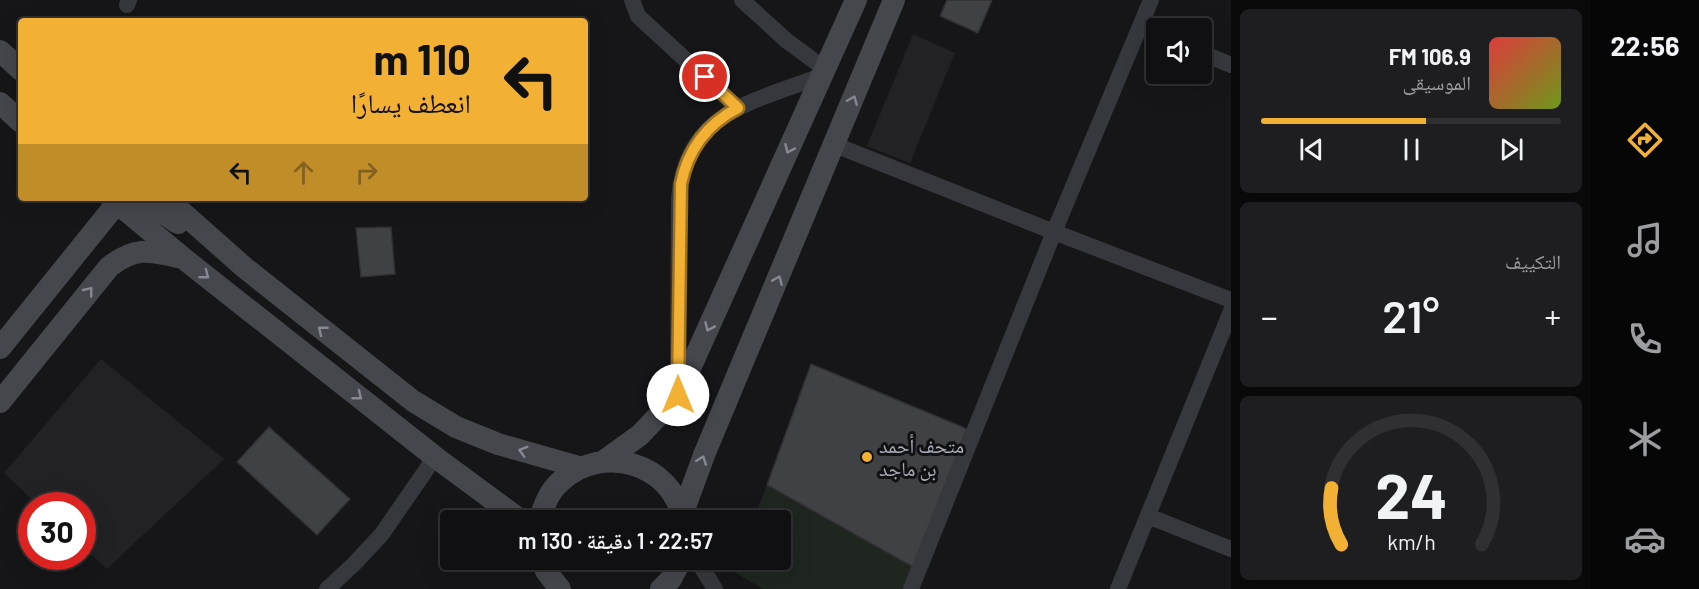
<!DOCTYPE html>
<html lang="ar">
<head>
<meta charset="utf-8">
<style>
  body { margin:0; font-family:Barlow,"Noto Naskh Arabic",sans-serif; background:#1e1e20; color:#f1f3f6; direction:rtl; height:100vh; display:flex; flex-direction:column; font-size:22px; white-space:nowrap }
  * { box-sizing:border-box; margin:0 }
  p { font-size:20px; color:#9c9d9f }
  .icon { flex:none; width:33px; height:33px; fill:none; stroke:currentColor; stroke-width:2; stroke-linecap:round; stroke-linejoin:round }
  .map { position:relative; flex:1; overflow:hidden; direction:ltr }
  .drawer { display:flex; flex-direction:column; gap:9px; padding:9px; background:#09090a; width:360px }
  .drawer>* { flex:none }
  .banner { position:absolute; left:18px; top:18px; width:570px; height:183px; border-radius:6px; box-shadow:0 6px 24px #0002,0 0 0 2px #303032; direction:rtl; background:#f2b134; color:#111; overflow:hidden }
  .fabs { position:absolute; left:1146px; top:18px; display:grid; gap:12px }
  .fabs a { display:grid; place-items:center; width:66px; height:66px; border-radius:6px; background:#101012; box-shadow:0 6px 24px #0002,0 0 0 2px #303032; font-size:30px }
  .speed { position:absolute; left:18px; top:492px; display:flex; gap:12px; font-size:30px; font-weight:700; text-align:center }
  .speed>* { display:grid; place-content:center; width:78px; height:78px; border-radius:50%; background:#101012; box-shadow:0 6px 24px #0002,0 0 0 2px #303032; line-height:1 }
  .speed .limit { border:9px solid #d22; background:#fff; color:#111 }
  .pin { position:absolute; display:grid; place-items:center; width:51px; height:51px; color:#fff; margin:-26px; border:3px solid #fff; border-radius:50%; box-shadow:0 2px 6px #0007 }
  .me { position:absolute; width:66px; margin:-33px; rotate:0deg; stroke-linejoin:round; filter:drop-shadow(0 0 4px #0008) }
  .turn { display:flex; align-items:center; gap:21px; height:126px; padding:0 18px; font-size:27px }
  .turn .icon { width:78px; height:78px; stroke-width:2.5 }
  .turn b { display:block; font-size:42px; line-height:51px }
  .lanes { display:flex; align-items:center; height:57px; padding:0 18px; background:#0003; justify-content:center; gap:30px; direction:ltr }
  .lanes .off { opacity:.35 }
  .big { font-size:45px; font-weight:600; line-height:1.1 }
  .drawer .card { flex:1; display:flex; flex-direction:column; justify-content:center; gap:9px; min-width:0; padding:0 21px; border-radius:9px; background:#1e1e20 }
  .drawer .dial { align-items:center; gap:0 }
  .dial svg { height:156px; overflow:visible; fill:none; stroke:#303032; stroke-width:7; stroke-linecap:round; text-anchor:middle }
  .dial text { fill:#f1f3f6; stroke:none }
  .song { display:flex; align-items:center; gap:18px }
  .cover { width:72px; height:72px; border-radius:9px; background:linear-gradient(135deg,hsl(0 70% 55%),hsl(80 70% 35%)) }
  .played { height:6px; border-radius:3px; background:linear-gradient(90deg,#f2b134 55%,#303032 55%) }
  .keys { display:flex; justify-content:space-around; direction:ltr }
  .heat { display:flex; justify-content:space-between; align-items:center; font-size:33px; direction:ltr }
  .trip { position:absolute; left:440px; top:510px; width:351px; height:60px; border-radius:6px; background:#101012; box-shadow:0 6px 24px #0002,0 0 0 2px #303032; font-weight:600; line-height:60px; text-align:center; direction:rtl }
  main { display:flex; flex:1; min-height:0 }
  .menu { display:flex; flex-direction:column; width:108px; justify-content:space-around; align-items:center; background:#060607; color:#9c9d9f }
  .menu .icon { width:42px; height:42px }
  .menu .current { color:#f2b134 }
  .menu b { font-size:27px; color:#f1f3f6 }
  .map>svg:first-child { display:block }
  .built { fill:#222225 }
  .green { fill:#1e261f }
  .building { fill:#404145; stroke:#303034; stroke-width:1.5 }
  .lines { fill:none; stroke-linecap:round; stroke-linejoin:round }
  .street { stroke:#37383d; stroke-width:16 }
  .secondary { stroke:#45474d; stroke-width:22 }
  .oneway { stroke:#858993 }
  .route-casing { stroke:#9d7322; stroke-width:15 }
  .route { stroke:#f2b134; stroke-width:10 }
  .poi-dot { fill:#f2b134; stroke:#111113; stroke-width:2 }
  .labels { text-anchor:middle; stroke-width:6; stroke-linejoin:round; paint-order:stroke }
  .poi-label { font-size:20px; fill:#a8adb8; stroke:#111113; text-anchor:start }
</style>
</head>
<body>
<main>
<nav class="menu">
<b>22:56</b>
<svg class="icon current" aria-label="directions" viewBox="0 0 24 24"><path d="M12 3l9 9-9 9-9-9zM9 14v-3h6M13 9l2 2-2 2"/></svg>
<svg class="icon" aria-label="music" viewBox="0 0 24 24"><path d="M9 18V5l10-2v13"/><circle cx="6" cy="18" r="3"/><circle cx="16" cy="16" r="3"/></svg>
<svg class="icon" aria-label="phone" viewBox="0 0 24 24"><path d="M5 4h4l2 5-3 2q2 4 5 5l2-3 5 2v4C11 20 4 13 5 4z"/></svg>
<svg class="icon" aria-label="climate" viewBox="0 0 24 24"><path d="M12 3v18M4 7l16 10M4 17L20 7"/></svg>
<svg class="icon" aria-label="car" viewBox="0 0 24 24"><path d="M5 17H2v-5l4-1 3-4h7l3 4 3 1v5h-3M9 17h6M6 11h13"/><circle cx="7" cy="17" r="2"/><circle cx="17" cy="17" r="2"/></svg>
</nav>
<section class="drawer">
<div class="card">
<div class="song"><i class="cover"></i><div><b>106.9 FM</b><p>الموسيقى</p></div></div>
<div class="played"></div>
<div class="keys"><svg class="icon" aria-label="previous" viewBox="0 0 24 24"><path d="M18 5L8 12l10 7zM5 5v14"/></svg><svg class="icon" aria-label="pause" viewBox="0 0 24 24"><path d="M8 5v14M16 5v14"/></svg><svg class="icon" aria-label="next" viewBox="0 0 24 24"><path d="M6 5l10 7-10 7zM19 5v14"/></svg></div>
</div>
<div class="card"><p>التكييف</p>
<div class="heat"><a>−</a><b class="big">21°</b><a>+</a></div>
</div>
<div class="card dial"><svg viewBox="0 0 100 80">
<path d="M14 69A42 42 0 1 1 86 69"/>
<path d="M14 69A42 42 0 0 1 9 40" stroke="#f2b134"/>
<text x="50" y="56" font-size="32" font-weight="700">24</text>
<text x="50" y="72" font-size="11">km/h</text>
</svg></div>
</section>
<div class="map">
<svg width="1231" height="589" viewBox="0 0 1231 589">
  <rect width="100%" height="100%" fill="#161618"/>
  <path class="built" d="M913,34L955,53L910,163L867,146Z
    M101,359L224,459L107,569L83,547L82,506L38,505L4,473Z"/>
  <path class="green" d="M767,485L913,567L903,589H763L732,571L736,560H780V520H753Z"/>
  <path class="building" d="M947,0H992L978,33L940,16Z
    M391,227L395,274L361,277L356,228Z
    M811,364L967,429L913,567L767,485Z
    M269,427L350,499L317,535L237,462Z"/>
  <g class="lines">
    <path class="street" d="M632,0L638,16L738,108
      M742,0L787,41L825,69
      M127,5L129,0
      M1140,28L1156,34
      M1202,53L1231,65
      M835,145L1054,232L1231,300
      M678,388L679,198C686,112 753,102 821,76
      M1148,516L1231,549
      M697,560L715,589
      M327,589L354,564L382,534L435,457
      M911,589L1054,232L1151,0
      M1118,589L1231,311"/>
    <path class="secondary" d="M0,51L21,70
      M0,103L21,122
      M111,198L183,258L435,457L515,516L519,520
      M166,198L245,268L413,401L456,427L498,444L579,467
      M0,348L117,203C149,198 153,207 178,223
      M0,402L109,267C134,247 148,250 178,257
      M604,461L640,435L678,395L856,0
      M682,515L704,455L894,0
      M539,520C544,506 549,491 561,481C603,443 673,463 683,520
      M542,560L546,571L560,589
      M661,589L671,579L681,560"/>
  </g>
  <defs><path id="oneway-chevron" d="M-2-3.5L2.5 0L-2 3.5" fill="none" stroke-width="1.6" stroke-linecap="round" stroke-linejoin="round" transform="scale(1.5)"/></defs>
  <g class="oneway">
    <use href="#oneway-chevron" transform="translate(853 100) rotate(-68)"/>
    <use href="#oneway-chevron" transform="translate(789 149) rotate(114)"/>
    <use href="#oneway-chevron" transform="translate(205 275) rotate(38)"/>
    <use href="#oneway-chevron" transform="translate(778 280) rotate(-67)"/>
    <use href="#oneway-chevron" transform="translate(89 291) rotate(-51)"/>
    <use href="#oneway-chevron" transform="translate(709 327) rotate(114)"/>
    <use href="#oneway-chevron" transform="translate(322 330) rotate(-141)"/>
    <use href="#oneway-chevron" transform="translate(358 396) rotate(38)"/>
    <use href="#oneway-chevron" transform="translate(523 451) rotate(-164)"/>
    <use href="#oneway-chevron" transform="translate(702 460) rotate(-69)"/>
  </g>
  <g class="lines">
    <defs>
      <path id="route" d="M678,395L681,184C688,149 707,124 738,108L705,77"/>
    </defs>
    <use href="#route" class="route-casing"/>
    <use href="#route" class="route"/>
  </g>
  <circle class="poi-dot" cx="867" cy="457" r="6"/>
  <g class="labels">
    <g class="poi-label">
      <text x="879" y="453">متحف أحمد<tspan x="879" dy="23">بن ماجد</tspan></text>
    </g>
  </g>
</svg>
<div class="fabs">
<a><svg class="icon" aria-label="sound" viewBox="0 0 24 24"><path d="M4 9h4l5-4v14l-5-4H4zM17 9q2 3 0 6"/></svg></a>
</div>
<div class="speed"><div class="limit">30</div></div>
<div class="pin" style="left:705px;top:77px;background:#d93025"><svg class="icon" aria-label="arrive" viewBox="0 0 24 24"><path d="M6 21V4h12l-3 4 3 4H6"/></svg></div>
<svg class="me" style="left:678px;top:395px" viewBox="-20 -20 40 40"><circle r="19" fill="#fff"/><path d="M0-13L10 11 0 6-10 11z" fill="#f2b134"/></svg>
<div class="trip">22:57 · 1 دقيقة · 130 m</div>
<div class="banner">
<div class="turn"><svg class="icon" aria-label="left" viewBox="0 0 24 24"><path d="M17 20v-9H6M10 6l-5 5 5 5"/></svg><div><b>110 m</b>انعطف يسارًا</div></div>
<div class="lanes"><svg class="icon" aria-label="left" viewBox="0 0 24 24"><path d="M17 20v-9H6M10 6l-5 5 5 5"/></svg><svg class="icon off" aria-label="ahead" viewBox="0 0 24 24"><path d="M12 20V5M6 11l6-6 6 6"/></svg><svg class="icon off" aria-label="right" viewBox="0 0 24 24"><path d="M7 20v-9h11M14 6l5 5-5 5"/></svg></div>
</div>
</div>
</main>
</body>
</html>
